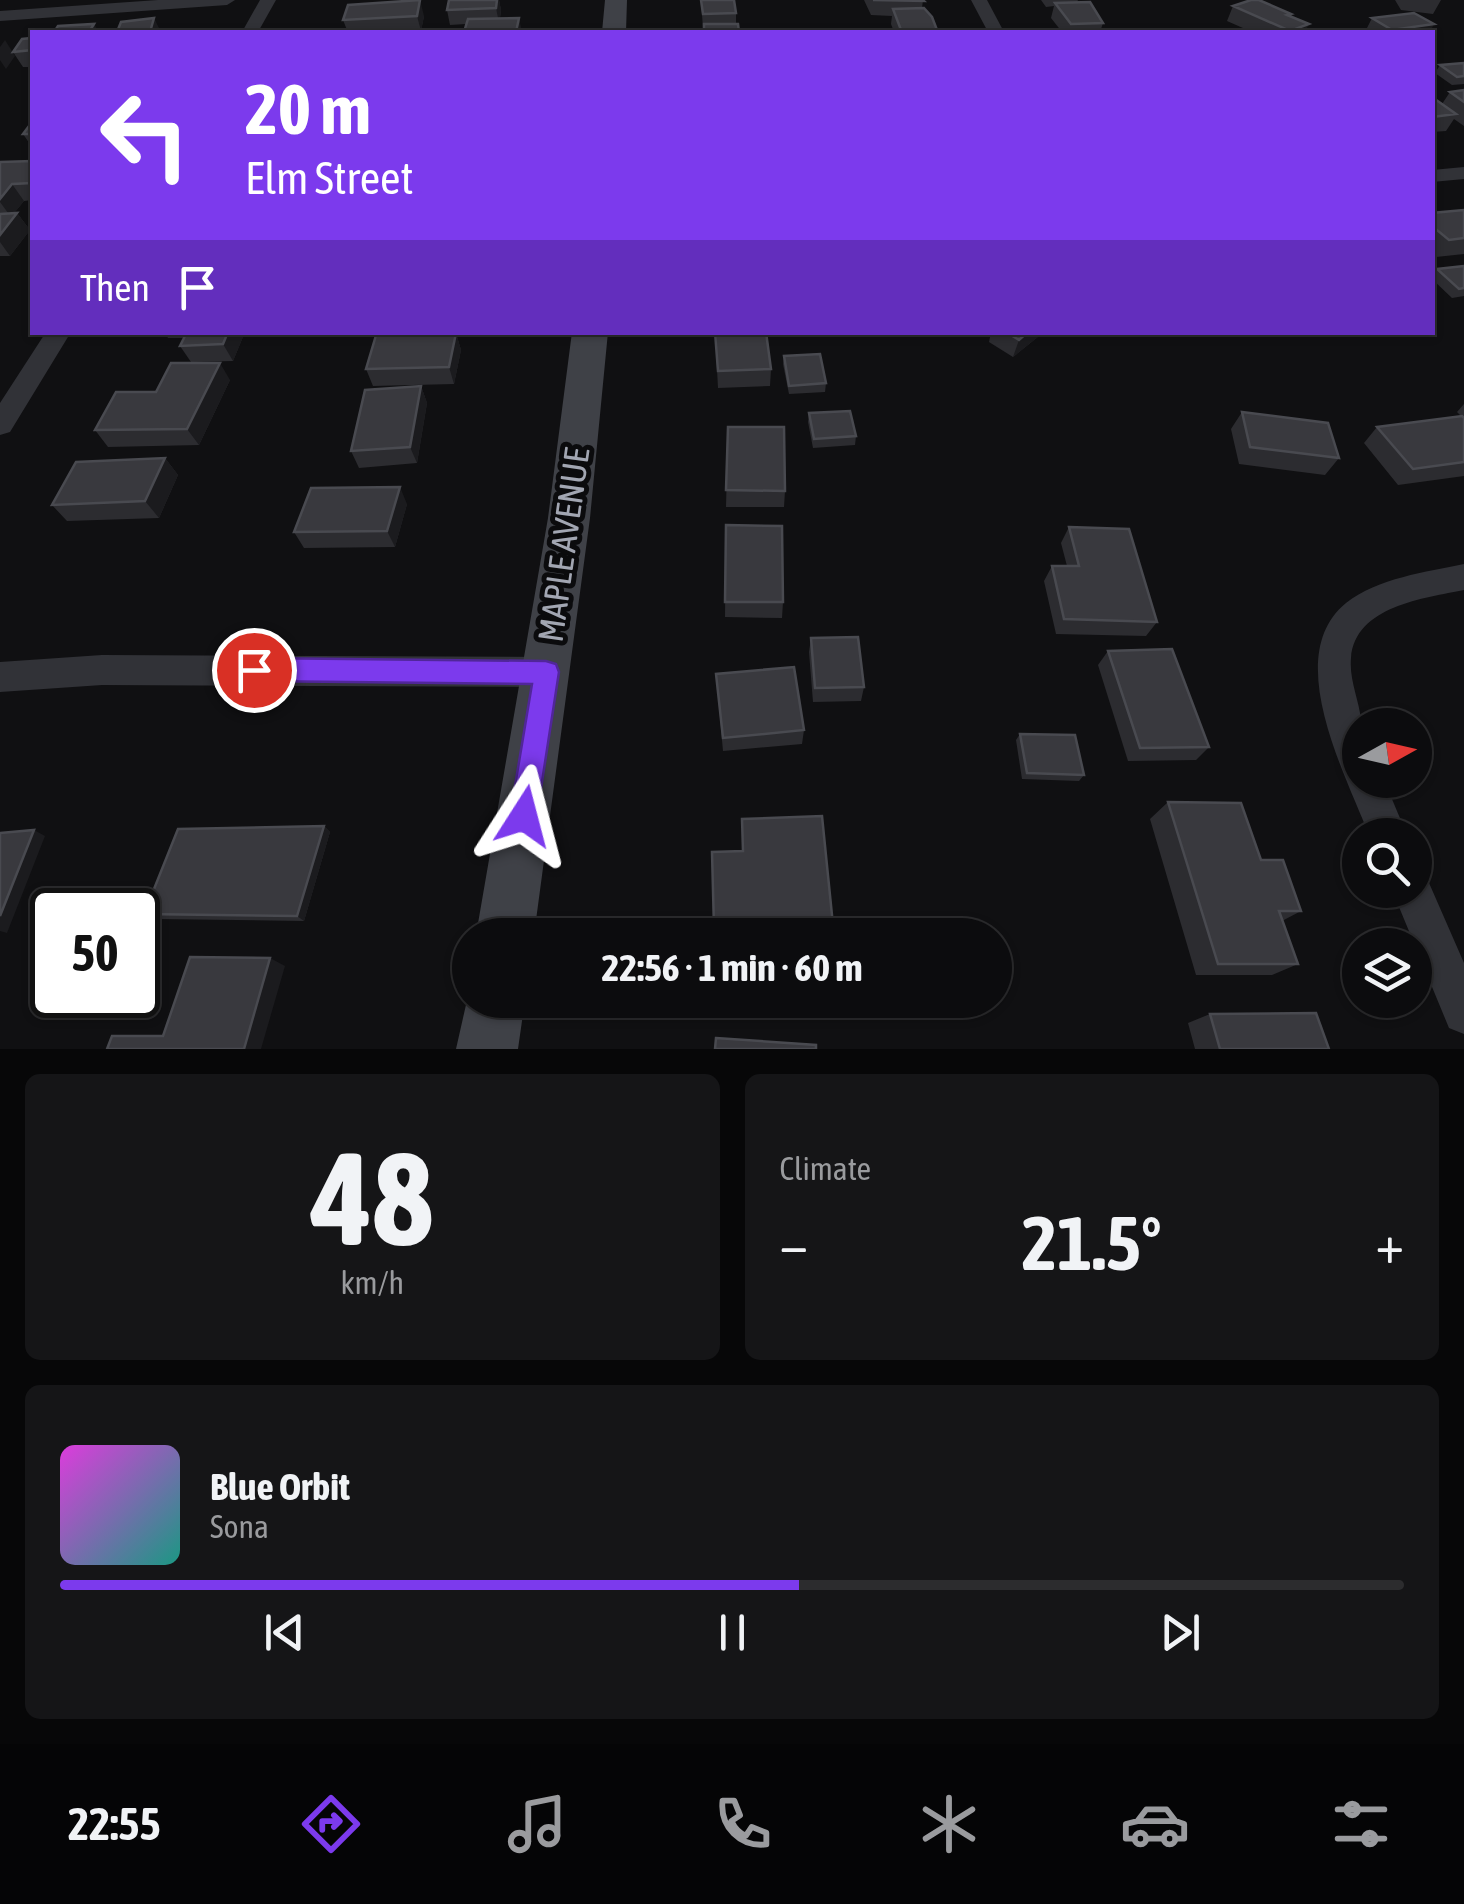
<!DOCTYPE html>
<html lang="en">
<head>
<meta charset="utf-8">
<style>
  body { margin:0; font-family:"Asap Condensed",sans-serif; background:#151517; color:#f1f3f6; height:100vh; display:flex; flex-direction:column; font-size:38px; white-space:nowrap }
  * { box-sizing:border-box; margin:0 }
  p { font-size:32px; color:#9a9b9e }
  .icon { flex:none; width:55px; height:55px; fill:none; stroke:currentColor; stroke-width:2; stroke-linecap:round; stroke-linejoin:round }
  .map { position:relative; height:1049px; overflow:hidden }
  .drawer { display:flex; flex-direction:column; gap:25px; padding:25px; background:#070708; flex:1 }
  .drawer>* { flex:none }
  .hud { position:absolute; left:30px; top:30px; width:1405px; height:305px; border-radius:0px; box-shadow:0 2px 8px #0004,0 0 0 2px #2c2c2e; background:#7c3aed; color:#fff; overflow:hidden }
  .needle { width:65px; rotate:82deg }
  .controls { position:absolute; left:1342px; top:708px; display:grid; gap:20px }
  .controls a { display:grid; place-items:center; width:90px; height:90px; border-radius:50%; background:#0c0c0e; box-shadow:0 2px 8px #0004,0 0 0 2px #2c2c2e; font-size:50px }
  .speed { position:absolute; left:30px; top:888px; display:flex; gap:20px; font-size:50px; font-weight:700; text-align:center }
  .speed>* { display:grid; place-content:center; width:130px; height:130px; border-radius:50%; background:#0c0c0e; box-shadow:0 2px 8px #0004,0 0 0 2px #2c2c2e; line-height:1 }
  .speed .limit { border:5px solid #111; border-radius:15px; background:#fff; color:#111 }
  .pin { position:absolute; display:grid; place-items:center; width:85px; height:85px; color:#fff; margin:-42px; border:5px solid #fff; border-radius:50%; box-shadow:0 2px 10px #0007 }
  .me { position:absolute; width:110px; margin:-55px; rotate:9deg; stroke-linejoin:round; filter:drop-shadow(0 0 8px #0008) }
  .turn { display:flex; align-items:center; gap:35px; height:210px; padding:0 50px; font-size:45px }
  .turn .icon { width:130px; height:130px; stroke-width:2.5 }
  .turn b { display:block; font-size:70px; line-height:85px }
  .then { display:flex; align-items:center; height:95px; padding:0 50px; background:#0003; gap:20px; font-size:38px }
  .big { font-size:75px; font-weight:700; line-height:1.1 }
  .drawer .tile { flex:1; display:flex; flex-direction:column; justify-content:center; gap:15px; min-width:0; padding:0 35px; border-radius:15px; background:#151517 }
  .drawer .dial { align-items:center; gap:0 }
  .dial b { font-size:130px; line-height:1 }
  .song { display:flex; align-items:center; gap:30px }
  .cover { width:120px; height:120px; border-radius:15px; background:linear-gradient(135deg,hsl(300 70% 55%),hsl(170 70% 35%)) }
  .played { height:10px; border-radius:5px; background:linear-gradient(90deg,#7c3aed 55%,#2c2c2e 55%) }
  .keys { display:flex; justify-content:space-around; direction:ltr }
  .heat { display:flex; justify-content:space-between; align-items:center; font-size:55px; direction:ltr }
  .drawer .tiles { flex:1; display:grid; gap:25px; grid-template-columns:1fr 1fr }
  .tile:last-child { grid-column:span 2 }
  .trip { position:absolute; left:452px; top:918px; width:560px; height:100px; border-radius:50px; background:#0c0c0e; box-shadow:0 2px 8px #0004,0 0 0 2px #2c2c2e; font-weight:700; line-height:100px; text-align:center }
  .tabs { display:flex; height:160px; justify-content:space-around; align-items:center; background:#050506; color:#9a9b9e }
  .tabs .icon { width:70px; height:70px }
  .tabs .current { color:#7c3aed }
  .tabs b { font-size:45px; color:#f1f3f6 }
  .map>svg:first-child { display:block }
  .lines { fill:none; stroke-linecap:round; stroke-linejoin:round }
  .minor { fill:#313237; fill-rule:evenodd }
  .secondary { fill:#3f4147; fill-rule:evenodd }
  .wall { fill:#2c2c30 }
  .shaded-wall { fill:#1b1b1e }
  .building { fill:#39393e; stroke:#494a50; stroke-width:2.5 }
  .route { fill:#7c3aed; stroke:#51269a; stroke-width:2.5 }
  .labels { text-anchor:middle; stroke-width:10; stroke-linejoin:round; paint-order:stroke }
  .street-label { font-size:35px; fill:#a2a6b2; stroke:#0b0b0d }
</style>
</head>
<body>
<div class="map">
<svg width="1464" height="1049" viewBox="0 0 1464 1049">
  <rect width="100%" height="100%" fill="#101012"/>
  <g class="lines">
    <path class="minor" d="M158,0H235L227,5L0,21V11Z
      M260,0H276L258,32H242Z
      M971,0H987L1004,32H988Z
      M1464,167V179L1432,182V170Z
      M46,332H71L10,432L0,435V403Z
      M1464,564V590C1425,598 1355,606 1351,658C1349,680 1359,699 1361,720C1362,734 1360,761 1360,780H1384L1407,835H1369C1346,775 1281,656 1346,603C1378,578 1426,572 1464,564Z
      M102,655L547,657L559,661L564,672L559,683L547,687L102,685L0,692V662Z
      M1415,871L1426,876L1464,963V1034L1449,1028L1392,890H1415Z"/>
    <path class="secondary" d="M605,0H627L626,32H602Z
      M572,332H608L590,518L534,935H476L548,518Z
      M470,987V1000H525L518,1049H456Z"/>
  </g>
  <path class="wall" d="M449,0H499L501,10L500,18L466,24L450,25L447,10Z
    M701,0L736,13V24L703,29Z
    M864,0H923L922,8L937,30V32H894L891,24L892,16L871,15Z
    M1041,0H1078L1077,2L1103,23L1100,32H1062L1051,18L1054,6L1046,7Z
    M1395,0H1441L1433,14L1401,10Z
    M1233,6L1291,14L1290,16L1305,32H1252L1227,21Z
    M424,16L421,31L328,32L347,30L343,20Z
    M1372,18L1430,32H1365Z
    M32,38V67H23L13,52Z
    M1464,63V84L1452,85L1435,73L1440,65Z
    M1464,90V126L1454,119L1446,131L1432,132V97L1442,104L1450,92Z
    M32,122V158L28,152L32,147L23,134Z
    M32,161V200L24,201L14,213H17L30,230L10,256H0V162Z
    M1464,210V254L1436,257L1432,254V213Z
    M1464,266V296L1452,298L1432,279V275L1437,269Z
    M165,332H245L233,361L191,362L180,346L184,338H168Z
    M715,332L771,369L770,386L718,388Z
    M991,332H1044L1013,357L989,342Z
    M456,333L461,350L454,384L373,386L366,369Z
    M784,356L826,383L825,392L789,394L783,364Z
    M230,380L199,445L108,447L95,430L156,392Z
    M421,386L427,403L417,463L359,468L351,451Z
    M1464,404V476L1398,485L1364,443L1377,427L1461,416L1457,412Z
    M1242,412L1339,458L1325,475L1239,464L1231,429Z
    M809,413L856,436L855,445L813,448L808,422Z
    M728,427L785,491L784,507H726Z
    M165,458L178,475L159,518L67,521L52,505Z
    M407,504L395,547L304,548L294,532Z
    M726,525L783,602L782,618L725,617Z
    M1069,527L1157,622L1146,636L1056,634L1044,581L1052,566H1067L1061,543Z
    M811,638L864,687L861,701L813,702L809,652Z
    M1108,651L1209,747L1196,760L1128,761L1098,665Z
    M716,674L804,730L802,744L723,751Z
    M1020,734L1084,775L1079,781L1022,779L1016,740Z
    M1168,802L1261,860L1301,911L1282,921L1298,964L1272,975H1196L1150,819Z
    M324,826L330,832L304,921L154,919L144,914Z
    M743,851L833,925L830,934L715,935L712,852Z
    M839,918L904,935H837L836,927Z
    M1210,1014L1329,1049H1195L1188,1023Z"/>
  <path class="shaded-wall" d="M420,0L424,16L421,31L417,16Z
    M497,0H499L501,10L499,23L496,8Z
    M154,18L161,32H150Z
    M519,18L522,32H516Z
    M94,24L99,32H89Z
    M1309,24L1305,32H1289L1290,31Z
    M1434,24L1430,32H1391L1392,30Z
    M5,40L15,56L6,69L0,60V47Z
    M12,184L24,201L11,217L0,202V199Z
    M17,213L30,230L10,256L0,242V235Z
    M228,332H245L233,361L223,344Z
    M1028,332H1044L1013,357L1019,340Z
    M456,333L461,350L454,384L449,367Z
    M220,363L230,380L199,445L187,429Z
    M421,386L427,403L417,463L410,447Z
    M165,458L178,475L159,518L145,501Z
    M400,487L407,504L395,547L387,531Z
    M324,826L330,832L304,921L297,916Z
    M34,830L45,836L7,933L0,931V916Z
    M270,958L285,966L261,1049H244Z"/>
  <path class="building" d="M420,0L417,16L343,20L348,5Z
    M449,0H497L496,8L447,10Z
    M701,0H734L736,13L703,14Z
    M873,0H923L924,1Z
    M1251,0H1259L1291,14L1287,15L1309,24L1290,31L1233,6Z
    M1090,2L1103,23L1071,24L1055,3Z
    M924,8L932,17L937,30H901L893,9Z
    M1414,13L1434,24L1392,30L1372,18Z
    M154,18L150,32H117L121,22Z
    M519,18L516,32H464L468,19Z
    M94,24L89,32H54L58,26Z
    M704,24H738L739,32H704Z
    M364,30L363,32H328L329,31Z
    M32,38V50L13,52L22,39Z
    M1464,63V76L1457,77L1440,65Z
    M1464,90V102L1450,92Z
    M1432,97L1456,114L1432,117Z
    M32,122V134H23Z
    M32,161V183L12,184L0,199V162Z
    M1464,210V238L1449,240L1432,226V213Z
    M17,213L0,235V214Z
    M1464,266V288L1459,289L1437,269Z
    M187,332H228L223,344L180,346Z
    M377,332H417V334L456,333L449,367L366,369Z
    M715,332H766L771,369L718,371Z
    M1006,332H1028L1019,340Z
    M820,354L826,383L789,386L784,356Z
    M171,363H220L187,429L95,430L116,392H156Z
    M421,386L410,447L351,451L365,390Z
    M850,411L856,436L814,439L809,413Z
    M1242,412L1328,423L1339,458L1250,447Z
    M1462,416L1464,418V462L1413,469L1377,427Z
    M728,427H784L785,491L726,490Z
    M165,458L145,501L52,505L76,462Z
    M400,487L387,531L294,532L311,488Z
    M726,525L782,526L783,602H725Z
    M1069,527L1129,529L1157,622L1064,619L1052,566H1079Z
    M858,637L864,687L815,688L811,638Z
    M1172,649L1209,747L1140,748L1108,651Z
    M794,667L804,730L723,738L716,674Z
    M1020,734L1075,735L1084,775L1027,773Z
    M1168,802L1241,803L1261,860H1283L1301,911H1279L1298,964H1218Z
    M822,816L833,925L714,929L712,852L743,851L742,819Z
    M324,826L297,916L144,914L178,829Z
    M34,830L0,916V833Z
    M839,918L902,919L904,935H840Z
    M190,957L270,958L244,1049H107L112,1036H163Z
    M1316,1013L1329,1049H1220L1210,1014Z
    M716,1038L816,1045V1049H715Z"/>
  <path class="route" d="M254,658L546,661L556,664L559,672L535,827L524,831L514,827L510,816L532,684L254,681L245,678L241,670L245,661Z"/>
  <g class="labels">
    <g class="street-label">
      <text transform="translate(564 545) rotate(-82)" y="12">MAPLE AVENUE</text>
    </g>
  </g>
</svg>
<div class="controls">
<a><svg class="needle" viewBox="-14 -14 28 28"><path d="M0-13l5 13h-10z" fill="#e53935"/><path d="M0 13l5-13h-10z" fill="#9a9b9e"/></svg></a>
<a><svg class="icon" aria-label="search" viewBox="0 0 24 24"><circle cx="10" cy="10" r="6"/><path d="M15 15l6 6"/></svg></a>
<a><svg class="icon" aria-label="layers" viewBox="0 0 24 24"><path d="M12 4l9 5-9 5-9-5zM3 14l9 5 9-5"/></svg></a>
</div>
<div class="speed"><div class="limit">50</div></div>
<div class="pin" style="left:254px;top:670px;background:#d93025"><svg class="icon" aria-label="arrive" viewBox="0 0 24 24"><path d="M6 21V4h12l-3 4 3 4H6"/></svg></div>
<svg class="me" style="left:524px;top:816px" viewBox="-20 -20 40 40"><path d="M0-17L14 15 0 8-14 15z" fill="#7c3aed" stroke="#fff" stroke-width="4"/></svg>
<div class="trip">22:56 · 1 min · 60 m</div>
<div class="hud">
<div class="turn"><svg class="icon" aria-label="left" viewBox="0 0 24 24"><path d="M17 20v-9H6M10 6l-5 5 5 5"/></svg><div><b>20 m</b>Elm Street</div></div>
<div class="then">Then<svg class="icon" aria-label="arrive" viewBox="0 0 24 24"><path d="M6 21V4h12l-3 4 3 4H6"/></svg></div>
</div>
</div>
<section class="drawer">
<div class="tiles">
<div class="tile dial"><b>48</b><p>km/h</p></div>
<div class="tile"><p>Climate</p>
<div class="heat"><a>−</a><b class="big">21.5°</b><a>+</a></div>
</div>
<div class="tile">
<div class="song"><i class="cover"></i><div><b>Blue Orbit</b><p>Sona</p></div></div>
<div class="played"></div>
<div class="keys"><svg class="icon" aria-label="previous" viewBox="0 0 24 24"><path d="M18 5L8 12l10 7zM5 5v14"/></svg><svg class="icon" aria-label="pause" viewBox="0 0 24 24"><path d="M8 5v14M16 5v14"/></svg><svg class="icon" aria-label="next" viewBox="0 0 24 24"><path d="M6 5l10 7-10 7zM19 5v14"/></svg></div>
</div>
</div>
</section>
<nav class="tabs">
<b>22:55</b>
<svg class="icon current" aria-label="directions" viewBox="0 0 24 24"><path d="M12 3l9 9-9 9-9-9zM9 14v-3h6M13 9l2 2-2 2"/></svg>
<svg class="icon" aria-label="music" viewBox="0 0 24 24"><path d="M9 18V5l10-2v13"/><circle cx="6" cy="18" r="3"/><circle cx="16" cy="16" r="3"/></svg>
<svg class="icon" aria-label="phone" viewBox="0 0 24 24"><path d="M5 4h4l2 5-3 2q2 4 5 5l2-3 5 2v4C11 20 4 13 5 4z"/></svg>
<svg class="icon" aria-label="climate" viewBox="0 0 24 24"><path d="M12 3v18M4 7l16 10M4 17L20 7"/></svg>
<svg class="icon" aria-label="car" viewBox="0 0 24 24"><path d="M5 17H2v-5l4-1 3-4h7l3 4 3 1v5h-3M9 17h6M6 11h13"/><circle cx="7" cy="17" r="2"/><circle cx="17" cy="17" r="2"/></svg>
<svg class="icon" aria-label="filters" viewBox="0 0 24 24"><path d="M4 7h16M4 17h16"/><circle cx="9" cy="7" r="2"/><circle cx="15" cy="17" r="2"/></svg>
</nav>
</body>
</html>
